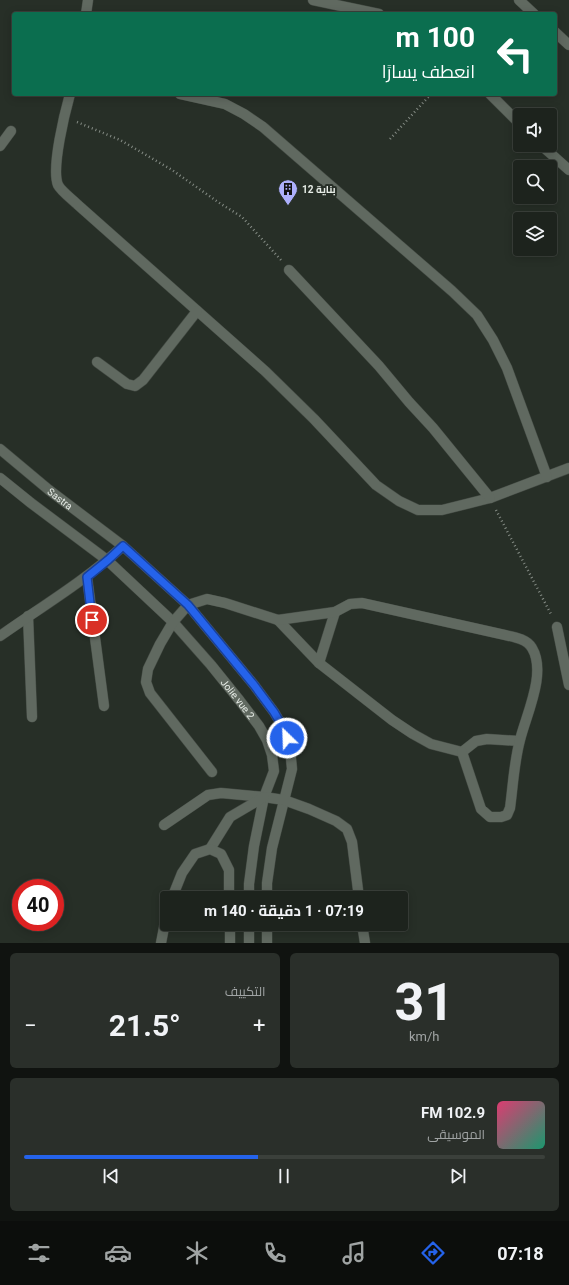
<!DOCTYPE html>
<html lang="ar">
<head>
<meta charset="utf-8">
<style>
  body { margin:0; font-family:Roboto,Cairo,sans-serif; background:#2a2f2a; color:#f1f3f6; direction:rtl; height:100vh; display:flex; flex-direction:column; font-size:15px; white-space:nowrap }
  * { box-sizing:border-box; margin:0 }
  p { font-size:13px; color:#a0a4a4 }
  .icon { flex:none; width:22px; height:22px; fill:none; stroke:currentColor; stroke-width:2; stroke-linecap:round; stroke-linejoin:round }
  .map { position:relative; height:943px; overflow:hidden; direction:ltr }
  .details { display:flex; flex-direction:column; gap:10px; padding:10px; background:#101310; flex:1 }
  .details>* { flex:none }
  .guide { position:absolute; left:12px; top:12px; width:545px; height:84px; border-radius:4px; box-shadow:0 2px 10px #0003,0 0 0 1px #3b403b; direction:rtl; background:#0b6e4f; color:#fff; overflow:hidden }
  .fabs { position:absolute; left:513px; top:108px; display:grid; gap:8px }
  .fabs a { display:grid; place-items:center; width:44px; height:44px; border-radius:4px; background:#1d231d; box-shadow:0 2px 10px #0003,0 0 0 1px #3b403b; font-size:20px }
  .speed { position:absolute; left:12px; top:879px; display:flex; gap:8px; font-size:20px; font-weight:700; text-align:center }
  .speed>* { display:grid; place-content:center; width:52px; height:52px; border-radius:50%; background:#1d231d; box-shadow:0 2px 10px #0003,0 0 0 1px #3b403b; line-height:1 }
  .speed .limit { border:6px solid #d22; background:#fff; color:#111 }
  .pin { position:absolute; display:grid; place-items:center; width:34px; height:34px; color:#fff; margin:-17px; border:2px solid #fff; border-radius:50%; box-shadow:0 1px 4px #0007 }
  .me { position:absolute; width:44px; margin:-22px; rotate:336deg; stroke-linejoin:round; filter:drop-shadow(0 0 3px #0008) }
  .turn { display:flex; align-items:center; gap:14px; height:84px; padding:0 16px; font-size:18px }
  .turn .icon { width:52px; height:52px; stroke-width:2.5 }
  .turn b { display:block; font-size:28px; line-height:34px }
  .big { font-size:30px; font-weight:700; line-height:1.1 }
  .details .tile { flex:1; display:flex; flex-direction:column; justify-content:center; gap:6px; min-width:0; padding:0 14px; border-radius:6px; background:#2a2f2a }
  .details .dial { align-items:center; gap:0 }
  .dial b { font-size:52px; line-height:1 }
  .song { display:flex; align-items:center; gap:12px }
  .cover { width:48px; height:48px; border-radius:6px; background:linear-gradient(135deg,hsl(340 70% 55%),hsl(160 70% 35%)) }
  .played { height:4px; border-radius:2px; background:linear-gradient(90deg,#2563eb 45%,#3b403b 45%) }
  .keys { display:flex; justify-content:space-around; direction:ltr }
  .heat { display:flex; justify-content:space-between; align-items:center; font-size:22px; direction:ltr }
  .details .tiles { flex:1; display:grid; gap:10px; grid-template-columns:1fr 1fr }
  .tile:last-child { grid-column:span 2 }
  .trip { position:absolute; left:160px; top:891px; width:248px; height:40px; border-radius:4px; background:#1d231d; box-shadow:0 2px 10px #0003,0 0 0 1px #3b403b; font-weight:700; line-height:40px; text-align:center; direction:rtl }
  .tab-bar { display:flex; height:64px; justify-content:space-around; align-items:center; background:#0c0e0c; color:#a0a4a4 }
  .tab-bar .icon { width:28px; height:28px }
  .tab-bar .selected { color:#2563eb }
  .tab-bar b { font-size:18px; color:#f1f3f6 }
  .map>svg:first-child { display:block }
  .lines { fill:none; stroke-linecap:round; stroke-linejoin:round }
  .minor-casing { stroke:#434a43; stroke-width:11 }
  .path { stroke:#868d86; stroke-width:2.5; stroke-dasharray:1 3; stroke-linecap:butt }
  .minor { stroke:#606960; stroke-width:10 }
  .route-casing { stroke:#184099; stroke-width:10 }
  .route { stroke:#2563eb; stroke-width:7 }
  .labels { text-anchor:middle; stroke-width:4; stroke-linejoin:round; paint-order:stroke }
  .poi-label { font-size:10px; font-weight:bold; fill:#e6ece6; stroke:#272f27; text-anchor:start }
  .street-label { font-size:10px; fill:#e6ece6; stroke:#272f27 }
</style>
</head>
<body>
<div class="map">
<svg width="569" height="943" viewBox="0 0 569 943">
  <rect width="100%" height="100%" fill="#272f27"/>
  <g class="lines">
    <defs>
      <g id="minor">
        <path d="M313,0L379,14"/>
        <path d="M519,0L534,14"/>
        <path d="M86,14L88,0"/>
        <path d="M555,32L569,45"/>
        <path d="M70,94C65,112 51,168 58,185C61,191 73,200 78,205L265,371L314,419L376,485L399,501L418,510H442L490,498L569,468"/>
        <path d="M180,94L225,104L244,114L263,127L452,291L477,315L493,340L507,368L547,477"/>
        <path d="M490,94L520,124"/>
        <path d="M541,145L569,170"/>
        <path d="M0,146L11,131"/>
        <path d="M289,270L379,366L409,402L433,428L490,498"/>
        <path d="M97,362L127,384L135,386L143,380L197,311"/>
        <path id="s1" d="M0,449L49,490L123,546L188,605L254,685L274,712L284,729L290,748L292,769L272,848L267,883V898"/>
        <path id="s2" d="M0,478L31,503L107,560L173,622L211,665L240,701L259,726L267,740L272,755L274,771L264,797L254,846L249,884V898"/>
        <path d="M87,577L104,706"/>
        <path d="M28,616L32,717"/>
        <path d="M278,620L319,663L335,612"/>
        <path d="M557,627L569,685"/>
        <path d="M0,636C41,607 85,581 123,546"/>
        <path d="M319,663L392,720L413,734L431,744L462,752"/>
        <path d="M462,752L476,741L487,739L519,741"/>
        <path d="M212,772L150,693L146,682L148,669L160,644L173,622L188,605L207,599L225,603L278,620L335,612L350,604L362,603L505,635C514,637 527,639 532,648C547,673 526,715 520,740C514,762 513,786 510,808L507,815L501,817H490L481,809L462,752"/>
        <path d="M164,825L208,795L221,793L264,797L284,800L309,809L336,821L347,829L352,842L359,898"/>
        <path d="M210,849L230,817L264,797"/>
        <path d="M172,898L182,873L195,854L210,849L221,854L229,870V898"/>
        <path d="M230,924V943"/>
        <path d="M362,924L365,943"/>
        <path d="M161,943L167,912"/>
        <path d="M249,943V924"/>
        <path d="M267,943V924"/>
      </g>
    </defs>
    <use href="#minor" class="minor-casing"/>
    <path class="path" d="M77,122L120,140L172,170L218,202L242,217L281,260
      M390,139L431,94
      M496,510L552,616"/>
    <use href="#minor" class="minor"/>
  </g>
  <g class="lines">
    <defs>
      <path id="route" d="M92,620L87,577L108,560L123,546L188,605L254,685L274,712L284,729L287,738"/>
    </defs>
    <use href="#route" class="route-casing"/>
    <use href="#route" class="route"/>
  </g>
  <defs>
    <symbol id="building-pin" viewBox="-11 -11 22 30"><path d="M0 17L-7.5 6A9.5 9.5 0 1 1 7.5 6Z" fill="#acaffb" stroke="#272f27"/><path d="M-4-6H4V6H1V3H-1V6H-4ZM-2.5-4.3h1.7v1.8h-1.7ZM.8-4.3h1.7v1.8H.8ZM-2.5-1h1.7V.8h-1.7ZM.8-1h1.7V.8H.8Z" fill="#111"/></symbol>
  </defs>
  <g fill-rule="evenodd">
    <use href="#building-pin" x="277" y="178" width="22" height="30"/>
  </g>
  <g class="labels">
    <g class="poi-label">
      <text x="302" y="193">بناية 12</text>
    </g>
    <g class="street-label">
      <text dy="4" stroke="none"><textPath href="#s1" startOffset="78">Sastra</textPath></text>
      <text dy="4" stroke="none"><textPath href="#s2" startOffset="326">Jolie vue 2</textPath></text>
    </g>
  </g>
</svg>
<div class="fabs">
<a><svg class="icon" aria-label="sound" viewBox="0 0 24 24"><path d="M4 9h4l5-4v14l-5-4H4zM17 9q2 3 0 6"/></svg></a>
<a><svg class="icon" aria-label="search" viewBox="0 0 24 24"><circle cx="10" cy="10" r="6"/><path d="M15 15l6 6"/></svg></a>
<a><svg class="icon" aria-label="layers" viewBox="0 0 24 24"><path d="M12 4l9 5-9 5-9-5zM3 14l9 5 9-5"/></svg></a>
</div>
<div class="speed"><div class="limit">40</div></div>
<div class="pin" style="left:92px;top:620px;background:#d93025"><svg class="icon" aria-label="arrive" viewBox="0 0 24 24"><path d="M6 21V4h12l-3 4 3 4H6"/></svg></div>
<svg class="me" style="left:287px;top:738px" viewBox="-20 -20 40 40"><circle r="17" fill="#2563eb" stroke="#fff" stroke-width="3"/><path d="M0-11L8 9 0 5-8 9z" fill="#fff"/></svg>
<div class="trip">07:19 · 1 دقيقة · 140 m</div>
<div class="guide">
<div class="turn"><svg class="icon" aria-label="left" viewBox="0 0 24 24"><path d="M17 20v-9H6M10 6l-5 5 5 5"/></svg><div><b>100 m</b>انعطف يسارًا</div></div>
</div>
</div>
<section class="details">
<div class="tiles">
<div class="tile dial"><b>31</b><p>km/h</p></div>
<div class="tile"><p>التكييف</p>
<div class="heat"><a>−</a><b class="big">21.5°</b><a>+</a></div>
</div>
<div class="tile">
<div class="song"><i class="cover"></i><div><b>102.9 FM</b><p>الموسيقى</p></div></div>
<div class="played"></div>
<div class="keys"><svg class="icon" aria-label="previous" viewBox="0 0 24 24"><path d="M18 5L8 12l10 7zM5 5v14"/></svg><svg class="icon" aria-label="pause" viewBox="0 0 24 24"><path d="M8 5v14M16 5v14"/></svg><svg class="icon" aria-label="next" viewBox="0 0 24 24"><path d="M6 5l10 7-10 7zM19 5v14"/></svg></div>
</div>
</div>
</section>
<nav class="tab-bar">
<b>07:18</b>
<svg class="icon selected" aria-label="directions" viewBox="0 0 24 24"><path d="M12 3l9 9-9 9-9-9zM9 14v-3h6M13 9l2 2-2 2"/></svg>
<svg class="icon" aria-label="music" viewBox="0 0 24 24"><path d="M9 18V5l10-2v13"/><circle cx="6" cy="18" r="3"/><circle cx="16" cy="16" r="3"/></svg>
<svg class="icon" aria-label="phone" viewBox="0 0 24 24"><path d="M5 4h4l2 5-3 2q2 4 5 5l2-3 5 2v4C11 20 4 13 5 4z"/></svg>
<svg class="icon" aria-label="climate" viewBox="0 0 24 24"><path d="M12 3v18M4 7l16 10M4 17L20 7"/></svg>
<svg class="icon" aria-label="car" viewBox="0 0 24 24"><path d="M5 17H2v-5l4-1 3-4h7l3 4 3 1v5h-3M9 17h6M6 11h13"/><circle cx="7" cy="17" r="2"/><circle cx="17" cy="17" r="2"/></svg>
<svg class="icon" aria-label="filters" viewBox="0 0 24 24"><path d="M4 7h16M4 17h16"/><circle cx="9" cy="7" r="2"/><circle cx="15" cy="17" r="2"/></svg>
</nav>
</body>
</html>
